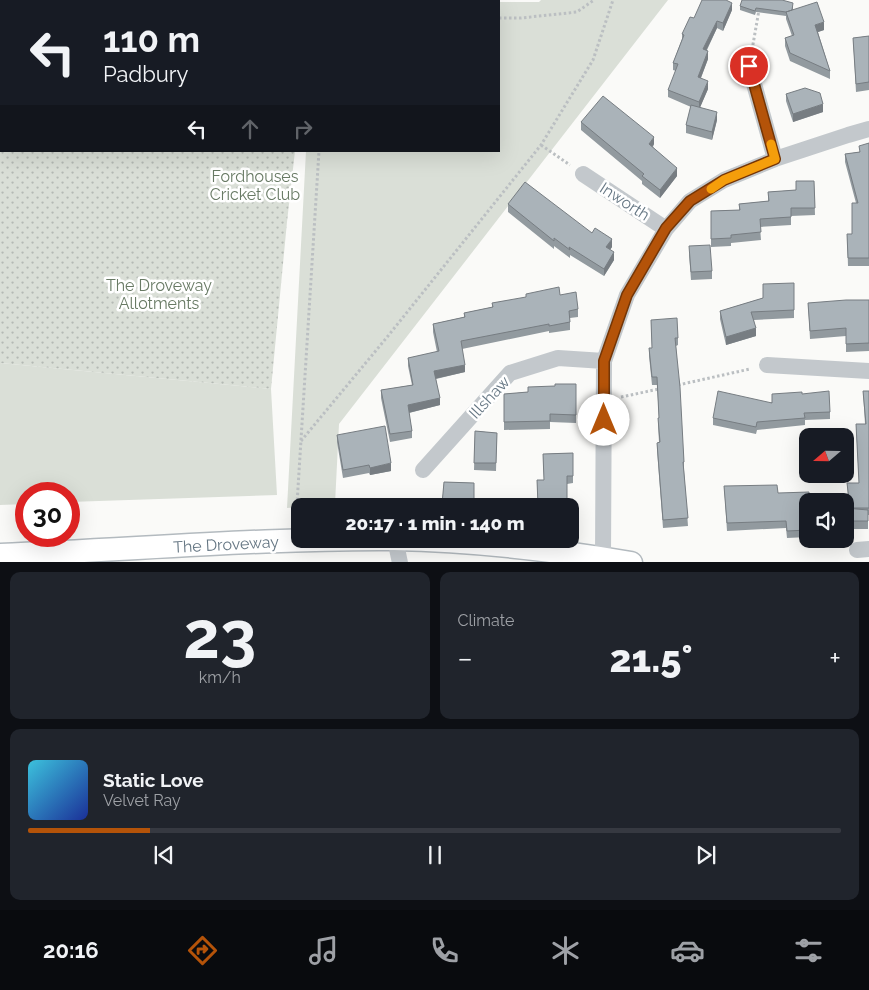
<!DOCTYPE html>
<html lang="en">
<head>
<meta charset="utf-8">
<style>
  body { margin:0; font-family:Raleway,sans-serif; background:#20242c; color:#f1f3f6; height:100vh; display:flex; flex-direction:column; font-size:19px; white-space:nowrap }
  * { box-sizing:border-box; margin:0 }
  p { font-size:16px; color:#9ea1a6 }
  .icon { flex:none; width:28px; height:28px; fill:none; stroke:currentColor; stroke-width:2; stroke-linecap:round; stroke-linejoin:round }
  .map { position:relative; height:562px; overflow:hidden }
  .drawer { display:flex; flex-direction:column; gap:10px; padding:10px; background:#0d0f14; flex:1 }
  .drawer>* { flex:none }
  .banner { position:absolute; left:0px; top:0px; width:500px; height:152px; box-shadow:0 5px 20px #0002; background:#171b24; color:#f1f3f6; overflow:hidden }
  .needle { width:32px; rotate:250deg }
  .controls { position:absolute; left:799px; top:428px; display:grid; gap:10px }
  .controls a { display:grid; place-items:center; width:55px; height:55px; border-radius:10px; background:#171b24; box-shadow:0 5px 20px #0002; font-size:25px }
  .speed { position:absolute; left:15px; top:482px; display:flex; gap:10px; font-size:25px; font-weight:700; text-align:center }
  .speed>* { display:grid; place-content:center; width:65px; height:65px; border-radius:50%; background:#171b24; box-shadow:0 5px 20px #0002; line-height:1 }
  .speed .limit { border:8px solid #d22; background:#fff; color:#111 }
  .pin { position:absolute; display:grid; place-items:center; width:42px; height:42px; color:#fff; margin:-21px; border:2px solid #fff; border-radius:50%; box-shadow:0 1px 5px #0007 }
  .me { position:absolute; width:55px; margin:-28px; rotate:0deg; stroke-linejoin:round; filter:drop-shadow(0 0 4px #0008) }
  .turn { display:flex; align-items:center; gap:18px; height:105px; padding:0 20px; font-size:22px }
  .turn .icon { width:65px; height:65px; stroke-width:2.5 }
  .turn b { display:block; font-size:35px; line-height:42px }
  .lanes { display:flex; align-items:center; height:48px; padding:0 20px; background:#0003; justify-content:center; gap:25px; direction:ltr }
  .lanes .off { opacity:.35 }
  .big { font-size:38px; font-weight:800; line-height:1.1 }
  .drawer .card { flex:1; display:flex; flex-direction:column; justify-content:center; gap:8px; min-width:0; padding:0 18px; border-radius:10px; background:#20242c }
  .drawer .dial { align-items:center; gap:0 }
  .dial b { font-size:65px; line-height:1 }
  .song { display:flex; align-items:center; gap:15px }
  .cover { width:60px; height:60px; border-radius:8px; background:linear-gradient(135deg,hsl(190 70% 55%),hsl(230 70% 35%)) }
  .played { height:5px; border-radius:2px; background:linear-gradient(90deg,#b45309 15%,#363941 15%) }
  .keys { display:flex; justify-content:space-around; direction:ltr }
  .heat { display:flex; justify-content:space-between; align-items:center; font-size:28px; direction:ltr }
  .drawer .tiles { flex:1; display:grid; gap:10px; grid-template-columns:1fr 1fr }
  .card:last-child { grid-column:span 2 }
  .trip { position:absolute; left:291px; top:498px; width:288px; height:50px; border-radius:10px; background:#171b24; box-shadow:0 5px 20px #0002; font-weight:800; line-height:50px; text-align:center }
  .dock { display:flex; height:80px; justify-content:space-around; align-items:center; background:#090b0e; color:#9ea1a6 }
  .dock .icon { width:35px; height:35px }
  .dock .current { color:#b45309 }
  .dock b { font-size:22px; color:#f1f3f6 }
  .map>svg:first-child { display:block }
  .grass { fill:#dadfd7 }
  .park { fill:url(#park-dots) }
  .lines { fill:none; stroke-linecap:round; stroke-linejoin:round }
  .secondary-casing { stroke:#b3babf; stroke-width:25 }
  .path { stroke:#bbbfc2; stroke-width:3; stroke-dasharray:2.5 2.5; stroke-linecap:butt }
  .street { stroke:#c3c8cc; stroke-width:16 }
  .secondary { stroke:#fff; stroke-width:22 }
  .wall { fill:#929a9f }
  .shaded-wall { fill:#777d82 }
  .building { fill:#aab3b9; stroke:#777d82 }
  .route-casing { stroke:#753606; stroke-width:12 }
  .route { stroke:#b45309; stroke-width:9 }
  .slow { stroke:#f59e0b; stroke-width:9 }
  .labels { text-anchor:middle; stroke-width:5; stroke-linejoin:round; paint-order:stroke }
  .park-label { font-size:16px; fill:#687a64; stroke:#fff }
  .street-label { font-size:16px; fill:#657683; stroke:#fff }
</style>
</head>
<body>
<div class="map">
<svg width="869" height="563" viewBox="0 0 869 563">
  <defs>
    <pattern id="park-dots" width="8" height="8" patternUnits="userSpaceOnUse" patternTransform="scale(1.25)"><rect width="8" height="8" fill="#dadfd7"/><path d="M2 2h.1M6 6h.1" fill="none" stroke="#b4b9b4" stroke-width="1.8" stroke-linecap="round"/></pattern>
  </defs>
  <rect width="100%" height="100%" fill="#fafaf8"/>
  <path class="grass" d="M541,0H668L339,424L335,504L287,508L306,151H499V2H539Z
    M0,363L271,389L277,495L69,502V494H26V504L0,505Z"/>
  <path class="park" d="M0,0H386L1,1V151H295L287,222L271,389L0,363Z"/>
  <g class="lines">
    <defs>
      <path id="secondary" d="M0,555C131,550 262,538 394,539C473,540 553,550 631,563"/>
    </defs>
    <use href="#secondary" class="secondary-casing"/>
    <path class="path" d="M499,18H521L577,12L594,0
      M752,50L759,10
      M541,145L570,165
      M678,385L750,369
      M621,397L659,389
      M301,441L388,336L541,145L593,60L613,0
      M296,520L319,151"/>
    <path class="street" d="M749,66L775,159
      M583,174L666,229
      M767,365L869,371
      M423,470L510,373L558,358L604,361
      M395,539L400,563
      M857,550L869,549
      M603,558L604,361L627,295L666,229L690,201L724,180L775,159L848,135L869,129"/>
    <use href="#secondary" class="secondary"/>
  </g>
  <path class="wall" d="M740,6L793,7V10L824,30L818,32L830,71V79L790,61L785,46V38L792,36L786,19V16L756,12L755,15L740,10Z
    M732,10L723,31L717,28L707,50L708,59L701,78L708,89L700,107L717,120L712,140L686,133V125L691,107L668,97V90L676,71L673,70V63L682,39V34L694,18Z
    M869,36V90L856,92L853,38Z
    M786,94L823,112L793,122L786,101Z
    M581,122L654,144L653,147L677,176L660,198L642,184V181L581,130Z
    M869,143V266H848L847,234H852L856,203L845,162V154L859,152Z
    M814,181L815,215L791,216V225L760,227L761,240L731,243V246L711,247V211L739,210V204L768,201V192L796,190Z
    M508,204L592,233L612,247L610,250L614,260L604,276L570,255V258L554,246V249L508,212Z
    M689,254L712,271V279L691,280Z
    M794,283V318L754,320L756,336L726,345L720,319V311L763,298Z
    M526,294L560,295L578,309V317L570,318V330L549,333V331L462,349L465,372L436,379L440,405L409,413L412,431V438L390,442L381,398V390L412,385L408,366V358L437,352L433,332V324L464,317V313L492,307V303L526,298Z
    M869,300V351L846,352V336L810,339L808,303Z
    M651,320L678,338V345L676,346L684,462V470L688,526L663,528L657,450V443L659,442L658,425V418H659L657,385H652L649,356V348H652Z
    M576,384V423L550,422V429L504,430V394L528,392L555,386Z
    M863,391H869V515H868V529H845V508H849L847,483H859L856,424H865Z
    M802,394L830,412V419L805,420V425L757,430L756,434L713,425V418Z
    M475,431L497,433L496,471L474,470Z
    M337,435L391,471L370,475L369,473L343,478L337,442Z
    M573,453V483L567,484V506H538L537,480H544L543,454Z
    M444,482L474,483V506H442Z
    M724,486L778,493L808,501V537L787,538L786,528L727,531Z"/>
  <path class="shaded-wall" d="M732,3V10L723,31V23Z
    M717,21V28L703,57V49Z
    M824,22V30L815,33V25Z
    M708,51V59L698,85V77Z
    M708,81V89L699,110V102Z
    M823,104V112L793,122V114Z
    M717,112V120L712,140V132Z
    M654,137V144L649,151V144Z
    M677,168V176L660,198V190Z
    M612,239V247L606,255V247Z
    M614,252V260L604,276V269Z
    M756,328V336L726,345V337Z
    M465,365V372L434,379V371Z
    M440,398V405L408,413V405Z
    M391,463V471L370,475V468Z"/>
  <path class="building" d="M702,0H726L732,3L723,23L717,21L703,49L708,51L698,77L708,81L699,102L668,90L678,64L673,63L684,35L682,34L690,17L694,18Z
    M742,0H782L793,3L792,10L786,12L756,8L755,11L740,6Z
    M817,2L824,22L815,25L830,71L790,53L785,38L794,35L786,12Z
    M869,36V82L856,84L853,38Z
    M805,88L820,93L823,104L793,114L786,94Z
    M603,96L654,137L649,144L677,168L660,190L642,176L644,174L581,122Z
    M691,105L717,112L712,132L686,125Z
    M869,143V258H848L847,234H852V203H858L845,154L860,152L859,146Z
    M796,181H814L815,208H791V217L760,219L761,232L731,235V238L711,239V211L740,210L739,204L769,201L768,192L796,190Z
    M525,182L592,233L595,228L612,239L606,247L614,252L604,269L569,247L570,250L554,238V241L508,204Z
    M710,245L712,271L691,272L689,246Z
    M794,283V310L751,312L756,328L726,337L720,311L763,298V284Z
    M559,287L560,295L576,292L578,309L569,311L570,322L549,326V324L461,341L465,365L434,371L440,398L408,405L412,431L390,434L381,390L413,385L408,358L439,351L433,324L465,317L464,313L493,307L492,303L526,297V294Z
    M846,300H869V343L846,344V328L810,331L808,303Z
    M677,318L678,338H675L680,387L684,462H683L688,518L663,520L657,443L660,442L658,418H659L657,377H652L649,348H652L651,320Z
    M555,384H576V415L550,414V421L504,422V394L528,392V387L555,386Z
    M718,391L772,403V394L802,392V394L829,391L830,412L804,413L805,418L757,422L756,427L713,418Z
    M863,391H869V508H850L847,483H859L856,424H866Z
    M385,426L391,463L370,468L369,465L343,470L337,435Z
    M475,431L497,433L496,463H474Z
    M573,453V476H567V504L538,505L537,480H544L543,454Z
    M444,482L474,483V505L442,504Z
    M777,485L778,493L809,492V501H808V530L787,531L786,521L727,523L724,486Z
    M845,508L868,510V521H845Z"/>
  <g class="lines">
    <defs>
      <path id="route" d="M604,420V361L627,295L666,228L690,201L724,180L775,159L749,66"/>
    </defs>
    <use href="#route" class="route-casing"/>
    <use href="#route" class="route"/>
    <path class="slow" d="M711,189L724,180L775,159L771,144"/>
  </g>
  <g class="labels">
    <g class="park-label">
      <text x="255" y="182">Fordhouses<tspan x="255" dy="18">Cricket Club</tspan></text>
      <text x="159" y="291">The Droveway<tspan x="159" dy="18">Allotments</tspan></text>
    </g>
    <g class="street-label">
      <text transform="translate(625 201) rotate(33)" y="6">Inworth</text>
      <text transform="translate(489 397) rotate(-47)" y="6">Illshaw</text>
      <text transform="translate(226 544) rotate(-3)" y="6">The Droveway</text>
    </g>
  </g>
</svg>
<div class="controls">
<a><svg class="needle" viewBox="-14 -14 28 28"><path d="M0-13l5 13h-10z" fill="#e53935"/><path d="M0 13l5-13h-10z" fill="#9ea1a6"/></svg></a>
<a><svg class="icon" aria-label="sound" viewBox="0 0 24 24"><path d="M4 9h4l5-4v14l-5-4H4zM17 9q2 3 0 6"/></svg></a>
</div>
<div class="speed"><div class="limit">30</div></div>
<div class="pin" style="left:749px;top:66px;background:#d93025"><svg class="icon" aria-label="arrive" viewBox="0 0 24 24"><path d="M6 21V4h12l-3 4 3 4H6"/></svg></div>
<svg class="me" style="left:604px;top:420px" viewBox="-20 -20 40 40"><circle r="19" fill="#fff"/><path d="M0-13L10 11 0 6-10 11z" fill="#b45309"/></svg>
<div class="trip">20:17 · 1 min · 140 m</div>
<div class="banner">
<div class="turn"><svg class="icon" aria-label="left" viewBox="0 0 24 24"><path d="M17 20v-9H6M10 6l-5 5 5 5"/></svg><div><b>110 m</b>Padbury</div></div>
<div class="lanes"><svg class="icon" aria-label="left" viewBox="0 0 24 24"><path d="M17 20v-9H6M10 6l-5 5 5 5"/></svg><svg class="icon off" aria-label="ahead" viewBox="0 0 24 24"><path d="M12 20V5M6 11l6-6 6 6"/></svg><svg class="icon off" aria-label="right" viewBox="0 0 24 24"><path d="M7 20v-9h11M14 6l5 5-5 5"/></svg></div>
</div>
</div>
<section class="drawer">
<div class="tiles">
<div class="card dial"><b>23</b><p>km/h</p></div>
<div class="card"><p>Climate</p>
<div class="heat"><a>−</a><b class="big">21.5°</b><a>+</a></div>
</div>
<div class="card">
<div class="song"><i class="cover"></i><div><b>Static Love</b><p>Velvet Ray</p></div></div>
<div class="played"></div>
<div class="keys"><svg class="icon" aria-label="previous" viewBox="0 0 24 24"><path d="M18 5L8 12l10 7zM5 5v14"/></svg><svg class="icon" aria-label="pause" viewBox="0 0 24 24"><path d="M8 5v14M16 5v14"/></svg><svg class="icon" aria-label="next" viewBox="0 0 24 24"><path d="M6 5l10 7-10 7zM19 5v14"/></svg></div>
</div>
</div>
</section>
<nav class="dock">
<b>20:16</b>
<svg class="icon current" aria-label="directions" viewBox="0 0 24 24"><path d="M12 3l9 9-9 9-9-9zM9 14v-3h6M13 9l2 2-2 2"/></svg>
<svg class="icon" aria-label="music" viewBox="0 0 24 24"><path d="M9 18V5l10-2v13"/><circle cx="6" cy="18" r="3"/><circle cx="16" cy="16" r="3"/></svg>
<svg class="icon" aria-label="phone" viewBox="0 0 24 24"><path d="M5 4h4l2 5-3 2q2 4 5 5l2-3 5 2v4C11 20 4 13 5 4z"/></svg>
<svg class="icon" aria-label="climate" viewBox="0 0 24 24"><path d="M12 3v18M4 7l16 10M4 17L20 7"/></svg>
<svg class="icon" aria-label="car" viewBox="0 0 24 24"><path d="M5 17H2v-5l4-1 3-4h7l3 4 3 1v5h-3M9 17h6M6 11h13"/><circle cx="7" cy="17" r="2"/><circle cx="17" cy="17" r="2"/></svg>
<svg class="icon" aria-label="filters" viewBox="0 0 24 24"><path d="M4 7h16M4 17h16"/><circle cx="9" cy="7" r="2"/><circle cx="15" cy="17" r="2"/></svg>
</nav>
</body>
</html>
